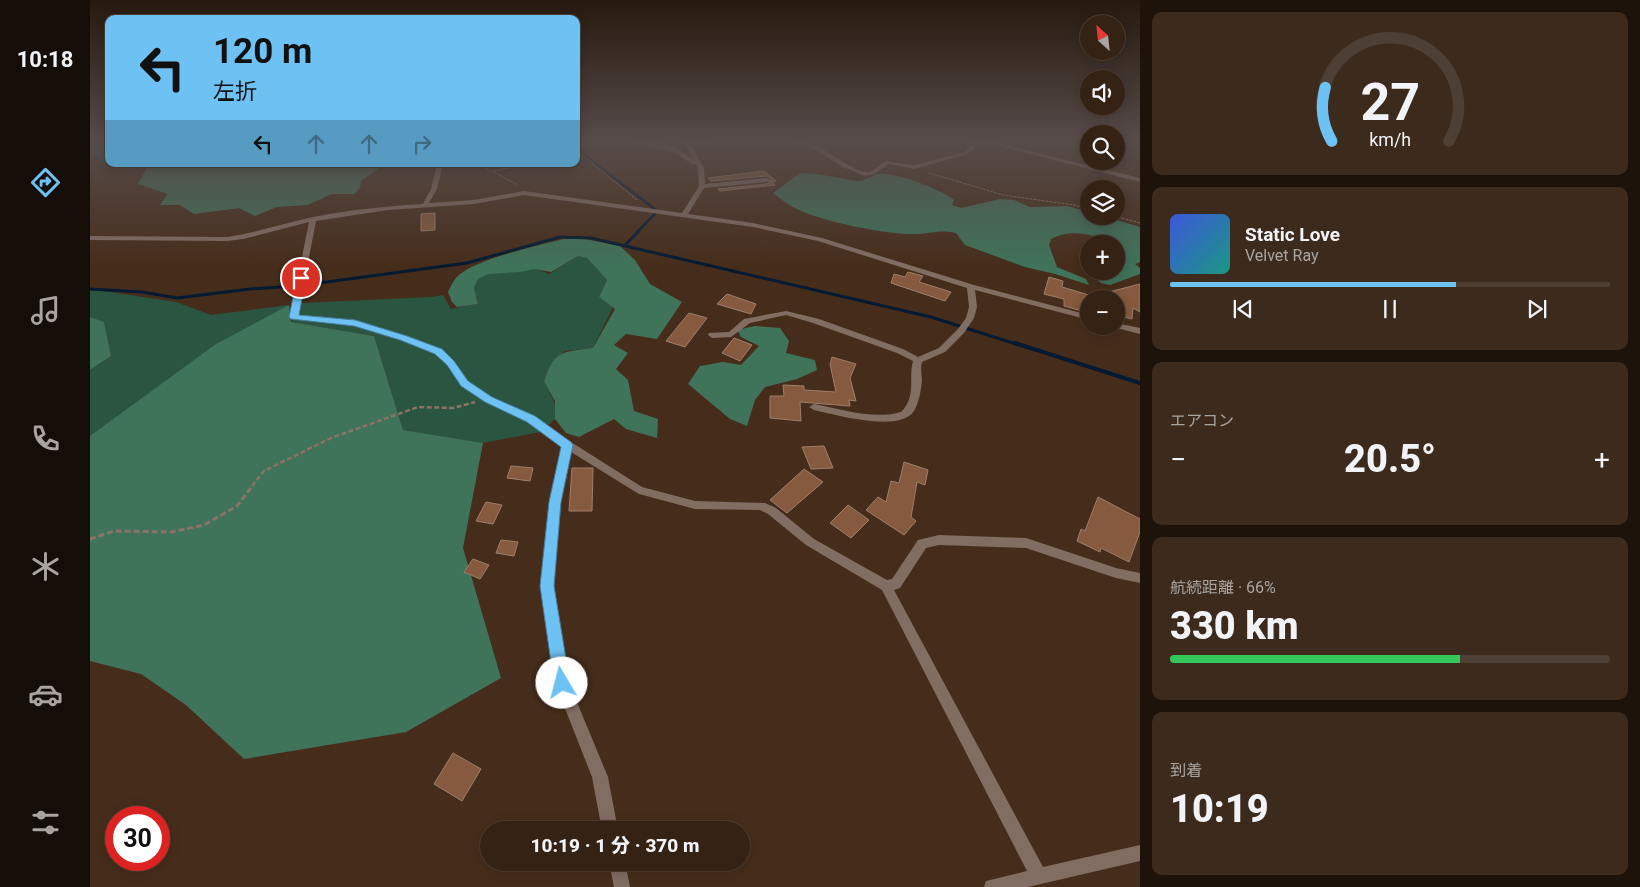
<!DOCTYPE html>
<html lang="ja">
<head>
<meta charset="utf-8">
<style>
  body { margin:0; font-family:Roboto,"Noto Sans JP",sans-serif; background:#3c2a1d; color:#f1f3f6; height:100vh; display:flex; flex-direction:column; font-size:19px; white-space:nowrap }
  * { box-sizing:border-box; margin:0 }
  p { font-size:16px; color:#a9a4a0 }
  .icon { flex:none; width:28px; height:28px; fill:none; stroke:currentColor; stroke-width:2; stroke-linecap:round; stroke-linejoin:round }
  .map { position:relative; flex:1; overflow:hidden }
  .drawer { display:flex; flex-direction:column; gap:12px; padding:12px; background:#1d130b; width:500px }
  .drawer>* { flex:none }
  .guide { position:absolute; left:15px; top:15px; width:475px; height:152px; border-radius:10px; box-shadow:0 2px 12px #0003,0 0 0 1px #4e3f34; background:#6ec2f3; color:#111; overflow:hidden }
  .needle { width:32px; rotate:333deg }
  .controls { position:absolute; left:990px; top:15px; display:grid; gap:10px }
  .controls a { display:grid; place-items:center; width:45px; height:45px; border-radius:50%; background:#342214; box-shadow:0 2px 12px #0003,0 0 0 1px #4e3f34; font-size:25px }
  .speed { position:absolute; left:15px; top:806px; display:flex; gap:10px; font-size:25px; font-weight:700; text-align:center }
  .speed>* { display:grid; place-content:center; width:65px; height:65px; border-radius:50%; background:#342214; box-shadow:0 2px 12px #0003,0 0 0 1px #4e3f34; line-height:1 }
  .speed .limit { border:8px solid #d22; background:#fff; color:#111 }
  .pin { position:absolute; display:grid; place-items:center; width:42px; height:42px; color:#fff; margin:-21px; border:2px solid #fff; border-radius:50%; box-shadow:0 1px 5px #0007 }
  .me { position:absolute; width:55px; margin:-28px; rotate:352deg; stroke-linejoin:round; filter:drop-shadow(0 0 4px #0008) }
  .turn { display:flex; align-items:center; gap:18px; height:105px; padding:0 25px; font-size:22px }
  .turn .icon { width:65px; height:65px; stroke-width:2.5 }
  .turn b { display:block; font-size:35px; line-height:42px }
  .lanes { display:flex; align-items:center; height:48px; padding:0 25px; background:#0003; justify-content:center; gap:25px; direction:ltr }
  .lanes .off { opacity:.35 }
  .big { font-size:38px; font-weight:800; line-height:1.1 }
  .drawer .tile { flex:1; display:flex; flex-direction:column; justify-content:center; gap:8px; min-width:0; padding:0 18px; border-radius:10px; background:#3c2a1d }
  .drawer .dial { align-items:center; gap:0 }
  .dial svg { height:130px; overflow:visible; fill:none; stroke:#4e3f34; stroke-width:7; stroke-linecap:round; text-anchor:middle }
  .dial text { fill:#f1f3f6; stroke:none }
  .song { display:flex; align-items:center; gap:15px }
  .cover { width:60px; height:60px; border-radius:8px; background:linear-gradient(135deg,hsl(230 70% 55%),hsl(170 70% 35%)) }
  .played { height:5px; border-radius:2px; background:linear-gradient(90deg,#6ec2f3 65%,#4e3f34 65%) }
  .keys { display:flex; justify-content:space-around; direction:ltr }
  .heat { display:flex; justify-content:space-between; align-items:center; font-size:28px; direction:ltr }
  .charge { height:8px; border-radius:4px; background:linear-gradient(90deg,#34c759 66%,#4e3f34 0) }
  .trip { position:absolute; left:390px; top:821px; width:270px; height:50px; border-radius:25px; background:#342214; box-shadow:0 2px 12px #0003,0 0 0 1px #4e3f34; font-weight:800; line-height:50px; text-align:center }
  main { display:flex; flex:1; min-height:0 }
  .tab-bar { display:flex; flex-direction:column; width:90px; justify-content:space-around; align-items:center; background:#150e08; color:#a9a4a0 }
  .tab-bar .icon { width:35px; height:35px }
  .tab-bar .current { color:#6ec2f3 }
  .tab-bar b { font-size:22px; color:#f1f3f6 }
  .map>svg:first-child { display:block }
  .green { fill:#2a5641 }
  .forest { fill:#3f735a }
  .lines { fill:none; stroke-linecap:round; stroke-linejoin:round }
  .stream-far2 { stroke:#021a32; stroke-width:2.5 }
  .stream-far1 { stroke:#021a32; stroke-width:3 }
  .stream { stroke:#021a32; stroke-width:4 }
  .building { fill:#855a3e; stroke:#9e7f6c }
  .path-far2 { stroke:#8a7466; stroke-width:1; stroke-dasharray:3 1; stroke-linecap:butt }
  .path-far1 { stroke:#8a7466; stroke-width:2.5; stroke-dasharray:5 2.5; stroke-linecap:butt }
  .path { stroke:#8a7466; stroke-width:3; stroke-dasharray:6 3; stroke-linecap:butt }
  .service { stroke:#826d63; stroke-width:4.5 }
  .minor { fill:#826d63; fill-rule:evenodd }
  .route { fill:#6ec2f3; stroke:#487e9e }
</style>
</head>
<body>
<main>
<nav class="tab-bar">
<b>10:18</b>
<svg class="icon current" aria-label="directions" viewBox="0 0 24 24"><path d="M12 3l9 9-9 9-9-9zM9 14v-3h6M13 9l2 2-2 2"/></svg>
<svg class="icon" aria-label="music" viewBox="0 0 24 24"><path d="M9 18V5l10-2v13"/><circle cx="6" cy="18" r="3"/><circle cx="16" cy="16" r="3"/></svg>
<svg class="icon" aria-label="phone" viewBox="0 0 24 24"><path d="M5 4h4l2 5-3 2q2 4 5 5l2-3 5 2v4C11 20 4 13 5 4z"/></svg>
<svg class="icon" aria-label="climate" viewBox="0 0 24 24"><path d="M12 3v18M4 7l16 10M4 17L20 7"/></svg>
<svg class="icon" aria-label="car" viewBox="0 0 24 24"><path d="M5 17H2v-5l4-1 3-4h7l3 4 3 1v5h-3M9 17h6M6 11h13"/><circle cx="7" cy="17" r="2"/><circle cx="17" cy="17" r="2"/></svg>
<svg class="icon" aria-label="filters" viewBox="0 0 24 24"><path d="M4 7h16M4 17h16"/><circle cx="9" cy="7" r="2"/><circle cx="15" cy="17" r="2"/></svg>
</nav>
<div class="map">
<svg width="1050" height="887" viewBox="0 0 1050 887">
  <rect width="100%" height="100%" fill="#462d1b"/>
  <path class="green" d="M4,142H19V162L12,163L2,150Z
    M488,256L497,258L517,280L509,297L523,307L503,348L474,351L454,382L465,404V419L450,432L393,443L313,430L284,336L201,322L212,303L342,297L353,295L361,309L388,304L384,288L388,279L395,273L431,272L444,268L459,274Z
    M0,289L86,302L121,315L199,305L0,438V370L21,356L14,323L0,317Z"/>
  <path class="forest" d="M59,164H302L292,166L271,181L270,188L264,194H242L217,205L187,207L165,216L149,208L104,214L90,205H70L78,194L48,184Z
    M710,173C730,173 747,178 767,181C774,182 781,175 789,174C806,172 850,189 864,200L862,205L871,208L910,199L924,200L940,207L977,206L999,212V216H1012L1050,227V262L1045,264L1050,268V274L1020,285L1011,283L1005,277L1007,271H1026V244C1021,243 1017,240 1012,238C994,233 978,230 961,239L959,245L967,267L996,279L999,285L965,274L935,267L875,245L866,233C847,229 841,234 824,234C798,235 728,221 705,208C697,204 690,198 683,193Z
    M474,239H495L530,246L545,260L560,284L592,302L567,339L536,334L524,345L538,353L526,369L538,380L544,411L568,419L567,438L536,429L524,419L489,437L476,433L465,419V401L454,382C464,350 472,352 503,348L525,309L509,297L517,280L497,258L488,256L461,272L444,269L431,272L398,274L388,279L384,288L388,304L367,307L362,302L358,292C361,286 364,279 369,275C387,259 449,245 474,239Z
    M199,305L201,322L284,336L313,430L393,443L373,548L411,678L316,732L154,759L96,705L51,674L0,661V436L126,344Z
    M0,317L14,322L21,356L0,370Z
    M665,326L690,328L699,341L696,353L725,360L727,370L707,379L675,387L665,400L657,426L640,419L598,384L610,366L633,362L651,365L669,346L651,337L647,330Z"/>
  <g class="lines">
    <path class="stream-far2" d="M486,143L498,158L566,210
      M547,232L565,214"/>
    <path class="stream-far1" d="M535,245L549,231
      M0,289L52,292L87,298L160,289L207,286L377,263L470,237L501,238L841,317L929,345"/>
    <path class="stream" d="M925,343L1050,383"/>
  </g>
  <path class="building" d="M674,171L686,181L682,182L685,185L630,191L628,189L677,184L682,179L677,176L621,181L618,178Z
    M345,213V230L331,231V214Z
    M818,272L833,276L829,282L861,292L855,301L801,283L804,274L815,277Z
    M959,277L973,281L972,287L999,295V313L974,306V299L954,294Z
    M1050,284V312L1043,308L1042,319L1026,315L1029,299H1003V296Z
    M637,294L666,304L661,314L627,304Z
    M599,313L617,318L595,347L576,341Z
    M644,338L662,345L650,361L632,353Z
    M742,357L766,364L760,378L766,401L759,400L760,406L710,402L711,421L680,418V396H694L693,385L714,386V390L746,392L740,364Z
    M734,446L743,468L721,469L712,447Z
    M814,462L838,470L835,485L827,482L821,517L826,521L814,535L776,510L788,497L796,502L801,481L809,483Z
    M421,466L443,468L440,481L417,478Z
    M482,468H503L502,511H479Z
    M714,469L733,482L697,513L680,500Z
    M1008,497L1050,519V532L1039,562L1011,548L1010,552L987,541L991,529L995,531Z
    M396,502L412,505L403,524L386,521Z
    M758,505L779,520L761,538L740,523Z
    M411,540L428,542L424,556L406,553Z
    M383,559L399,565L390,579L374,572Z
    M363,753L391,769L372,801L344,784Z"/>
  <g class="lines">
    <path class="path-far2" d="M486,150L547,200
      M389,164L428,185
      M403,171L441,164
      M839,173L913,195L984,205L999,209
      M1024,216L1050,223"/>
    <path class="path-far1" d="M162,486L174,471L241,438L328,407L363,408L385,402"/>
    <path class="path" d="M0,539L24,531L82,532L114,525L147,506L163,485"/>
    <path class="service" d="M550,142L583,149L603,162H607"/>
    <path class="minor" d="M594,142H627L601,145L614,168L615,184L677,178L680,180L677,182L614,188L598,214L663,223L732,238L884,285L999,315V320L885,290L887,307L884,318L874,333L855,352L832,362C830,368 832,374 832,381C831,390 829,403 824,411C810,433 746,415 724,410L719,407L724,404C751,409 784,420 811,412C827,396 818,378 823,361L807,353L723,323L696,315L660,323L641,337L622,338L618,335L619,333L639,332L654,319L696,311L729,319L813,349L828,357L849,348L868,329L876,318L879,307L877,288L728,241L663,227L434,195L384,204L298,210L226,221L208,315L265,321L317,336L352,350L364,361L377,382L401,397L444,417L481,442L552,487L605,501L675,503L686,508L724,539L797,580L802,579L828,540L849,535L936,538L1026,568L1050,573V583L1026,578L936,548L849,545L836,548L810,588L804,590L953,867L1050,845V861L938,887H894L896,881L937,871L792,590L716,545L678,514L670,510L605,509L549,494L481,452L470,502L463,586L479,683L518,777L528,830H512L502,777L465,683L451,586L460,502L472,446L438,421L395,401L371,386L358,365L346,354L311,340L264,325L201,319L200,317L219,222L153,239L137,241L0,240V236L137,237C166,233 194,223 223,217C259,210 296,206 333,204L341,189L347,164H353L347,189L339,203L384,200L434,191L592,213L609,186L608,168Z
      M704,142C713,142 723,144 731,148C741,153 769,175 780,172C785,170 791,164 796,161L824,165L874,152L885,142H891L878,154L824,169L799,164L784,174L775,176L753,167L726,150Z
      M893,142H902L1050,178V182Z
      M1026,323L1050,328V334L1023,327L1026,326Z
      M519,862H535L540,887H524Z"/>
  </g>
  <linearGradient id="sky" x2="0" y2="1"><stop stop-color="#26190f"/><stop offset="0.53" stop-color="#574c4a"/><stop offset="1" stop-color="#574c4a" stop-opacity="0"/></linearGradient>
  <rect width="1050" height="266" fill="url(#sky)"/>
  <path class="route" d="M211,275L216,278L209,315L265,320L317,336L352,349L364,361L378,381L402,397L445,416L481,442L483,445L471,502L464,586L480,683L477,689L472,691L466,689L464,683L450,586L459,502L471,447L437,422L395,402L371,386L357,365L345,354L310,340L264,326L201,319L199,317L207,278Z"/>
</svg>
<div class="controls">
<a><svg class="needle" viewBox="-14 -14 28 28"><path d="M0-13l5 13h-10z" fill="#e53935"/><path d="M0 13l5-13h-10z" fill="#a9a4a0"/></svg></a>
<a><svg class="icon" aria-label="sound" viewBox="0 0 24 24"><path d="M4 9h4l5-4v14l-5-4H4zM17 9q2 3 0 6"/></svg></a>
<a><svg class="icon" aria-label="search" viewBox="0 0 24 24"><circle cx="10" cy="10" r="6"/><path d="M15 15l6 6"/></svg></a>
<a><svg class="icon" aria-label="layers" viewBox="0 0 24 24"><path d="M12 4l9 5-9 5-9-5zM3 14l9 5 9-5"/></svg></a>
<a>+</a>
<a>−</a>
</div>
<div class="speed"><div class="limit">30</div></div>
<div class="pin" style="left:211px;top:278px;background:#d93025"><svg class="icon" aria-label="arrive" viewBox="0 0 24 24"><path d="M6 21V4h12l-3 4 3 4H6"/></svg></div>
<svg class="me" style="left:472px;top:683px" viewBox="-20 -20 40 40"><circle r="19" fill="#fff"/><path d="M0-13L10 11 0 6-10 11z" fill="#6ec2f3"/></svg>
<div class="trip">10:19 · 1 分 · 370 m</div>
<div class="guide">
<div class="turn"><svg class="icon" aria-label="left" viewBox="0 0 24 24"><path d="M17 20v-9H6M10 6l-5 5 5 5"/></svg><div><b>120 m</b>左折</div></div>
<div class="lanes"><svg class="icon" aria-label="left" viewBox="0 0 24 24"><path d="M17 20v-9H6M10 6l-5 5 5 5"/></svg><svg class="icon off" aria-label="ahead" viewBox="0 0 24 24"><path d="M12 20V5M6 11l6-6 6 6"/></svg><svg class="icon off" aria-label="ahead" viewBox="0 0 24 24"><path d="M12 20V5M6 11l6-6 6 6"/></svg><svg class="icon off" aria-label="right" viewBox="0 0 24 24"><path d="M7 20v-9h11M14 6l5 5-5 5"/></svg></div>
</div>
</div>
<section class="drawer">
<div class="tile dial"><svg viewBox="0 0 100 80">
<path d="M14 69A42 42 0 1 1 86 69"/>
<path d="M14 69A42 42 0 0 1 10 36" stroke="#6ec2f3"/>
<text x="50" y="56" font-size="32" font-weight="700">27</text>
<text x="50" y="72" font-size="11">km/h</text>
</svg></div>
<div class="tile">
<div class="song"><i class="cover"></i><div><b>Static Love</b><p>Velvet Ray</p></div></div>
<div class="played"></div>
<div class="keys"><svg class="icon" aria-label="previous" viewBox="0 0 24 24"><path d="M18 5L8 12l10 7zM5 5v14"/></svg><svg class="icon" aria-label="pause" viewBox="0 0 24 24"><path d="M8 5v14M16 5v14"/></svg><svg class="icon" aria-label="next" viewBox="0 0 24 24"><path d="M6 5l10 7-10 7zM19 5v14"/></svg></div>
</div>
<div class="tile"><p>エアコン</p>
<div class="heat"><a>−</a><b class="big">20.5°</b><a>+</a></div>
</div>
<div class="tile"><p>航続距離 · 66%</p><b class="big">330 km</b><div class="charge"></div></div>
<div class="tile"><p>到着</p><b class="big">10:19</b></div>
</section>
</main>
</body>
</html>
